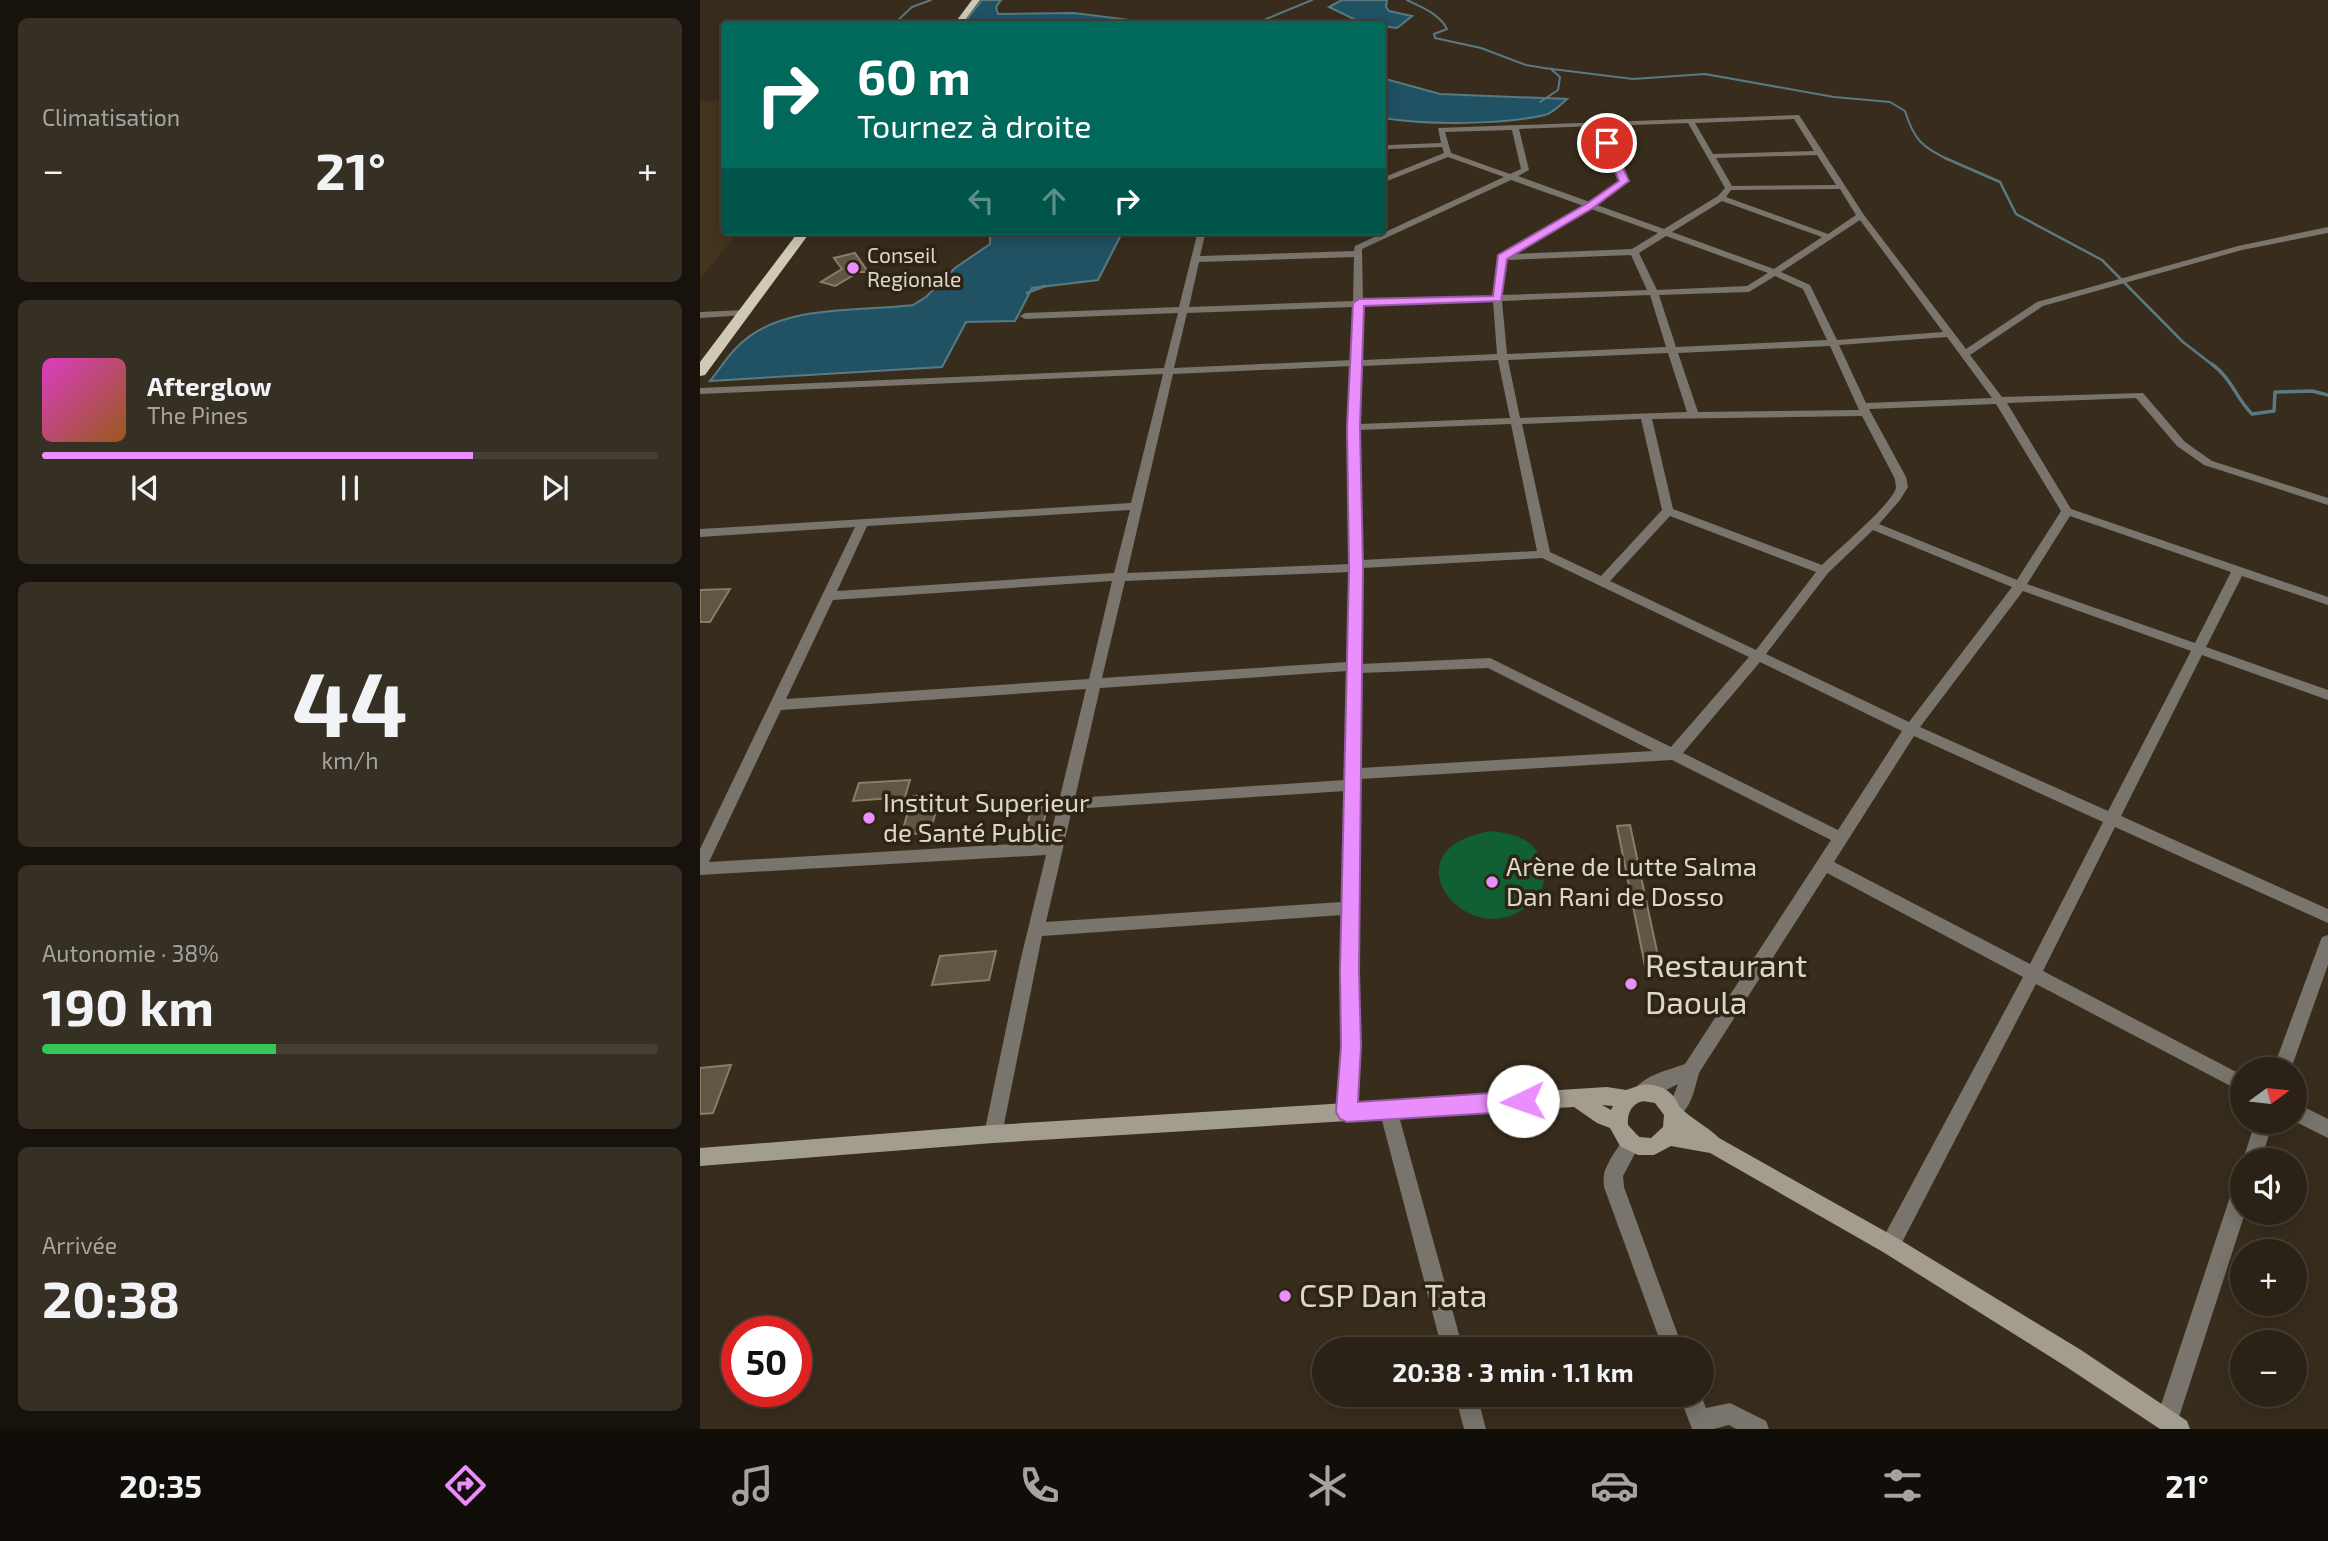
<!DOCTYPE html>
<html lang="fr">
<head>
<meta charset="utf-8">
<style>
  body { margin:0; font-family:"Exo 2",sans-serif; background:#362f23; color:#f1f3f6; height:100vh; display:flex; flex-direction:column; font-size:26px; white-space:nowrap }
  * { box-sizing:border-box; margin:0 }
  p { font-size:23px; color:#a5a4a1 }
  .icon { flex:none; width:38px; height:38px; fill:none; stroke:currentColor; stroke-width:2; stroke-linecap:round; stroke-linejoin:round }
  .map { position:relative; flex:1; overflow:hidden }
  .side { display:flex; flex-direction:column; gap:18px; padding:18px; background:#17130c; width:700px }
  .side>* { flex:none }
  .top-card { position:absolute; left:21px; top:21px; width:665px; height:214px; border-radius:7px; box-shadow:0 4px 18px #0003,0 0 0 2px #463f35; background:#00695c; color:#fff; overflow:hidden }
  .needle { width:46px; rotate:75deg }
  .tools { position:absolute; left:1530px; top:1057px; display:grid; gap:14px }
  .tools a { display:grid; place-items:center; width:77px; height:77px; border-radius:50%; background:#2a2216; box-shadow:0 4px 18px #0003,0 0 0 2px #463f35; font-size:35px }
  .speed { position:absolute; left:21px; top:1316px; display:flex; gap:14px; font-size:35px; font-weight:700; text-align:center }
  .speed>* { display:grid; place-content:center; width:91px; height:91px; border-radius:50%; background:#2a2216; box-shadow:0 4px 18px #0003,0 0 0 2px #463f35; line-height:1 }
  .speed .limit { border:10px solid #d22; background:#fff; color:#111 }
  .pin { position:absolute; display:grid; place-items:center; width:60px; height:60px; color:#fff; margin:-30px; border:4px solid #fff; border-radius:50%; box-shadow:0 2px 7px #0007 }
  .me { position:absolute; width:77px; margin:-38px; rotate:267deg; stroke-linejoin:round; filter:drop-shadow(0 0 5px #0008) }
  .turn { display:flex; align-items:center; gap:24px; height:147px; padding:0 21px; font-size:32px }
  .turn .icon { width:91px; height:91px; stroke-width:2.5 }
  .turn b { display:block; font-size:49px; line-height:60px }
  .lanes { display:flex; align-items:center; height:66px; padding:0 21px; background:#0003; justify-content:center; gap:35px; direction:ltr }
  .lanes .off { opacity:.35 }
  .big { font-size:52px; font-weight:700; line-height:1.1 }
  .side .tile { flex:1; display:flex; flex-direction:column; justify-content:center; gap:10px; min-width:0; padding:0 24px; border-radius:10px; background:#362f23 }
  .side .dial { align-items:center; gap:0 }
  .dial b { font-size:91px; line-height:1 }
  .song { display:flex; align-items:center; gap:21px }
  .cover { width:84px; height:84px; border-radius:10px; background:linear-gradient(135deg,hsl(310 70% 55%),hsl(30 70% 35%)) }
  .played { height:7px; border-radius:4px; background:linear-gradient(90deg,#ea8dfd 70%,#463f35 70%) }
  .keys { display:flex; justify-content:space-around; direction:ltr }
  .heat { display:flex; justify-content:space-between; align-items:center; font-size:38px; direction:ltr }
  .charge { height:10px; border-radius:5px; background:linear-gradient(90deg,#34c759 38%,#463f35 0) }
  .trip { position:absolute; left:612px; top:1337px; width:402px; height:70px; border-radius:35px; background:#2a2216; box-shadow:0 4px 18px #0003,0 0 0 2px #463f35; font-weight:700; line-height:70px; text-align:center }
  .tabs { display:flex; height:112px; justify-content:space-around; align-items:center; background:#110e09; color:#a5a4a1 }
  .tabs .icon { width:49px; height:49px }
  .tabs .current { color:#ea8dfd }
  .tabs b { font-size:32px; color:#f1f3f6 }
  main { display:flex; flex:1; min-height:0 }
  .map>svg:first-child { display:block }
  .built { fill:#42341d }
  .green { fill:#105f35 }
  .water { fill:#205264; stroke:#597a83; stroke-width:2 }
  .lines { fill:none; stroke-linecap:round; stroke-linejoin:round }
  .stream-far2 { stroke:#597a83; stroke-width:2 }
  .stream-far1 { stroke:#597a83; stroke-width:2.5 }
  .stream { stroke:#597a83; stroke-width:3.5 }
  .building { fill:#615543; stroke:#897d6a; stroke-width:2 }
  .minor { fill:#79756c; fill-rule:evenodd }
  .secondary { fill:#a29d8e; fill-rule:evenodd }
  .trunk { fill:#d0c9b5; fill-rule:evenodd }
  .route { fill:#ea8dfd; stroke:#985ca4; stroke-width:2 }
  .poi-dot { fill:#ea8dfd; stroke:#2d2413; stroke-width:2.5 }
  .labels { text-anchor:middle; stroke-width:7; stroke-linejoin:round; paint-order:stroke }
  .far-poi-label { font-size:21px; fill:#ddd6cc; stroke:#2d2413; text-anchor:start }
  .poi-label { font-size:26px; fill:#ddd6cc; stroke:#2d2413; text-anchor:start }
  .near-poi-label { font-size:32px; fill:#ddd6cc; stroke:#2d2413; text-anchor:start }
</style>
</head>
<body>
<main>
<section class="side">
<div class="tile"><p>Climatisation</p>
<div class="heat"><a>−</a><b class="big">21°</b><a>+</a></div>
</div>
<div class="tile">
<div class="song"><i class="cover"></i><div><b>Afterglow</b><p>The Pines</p></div></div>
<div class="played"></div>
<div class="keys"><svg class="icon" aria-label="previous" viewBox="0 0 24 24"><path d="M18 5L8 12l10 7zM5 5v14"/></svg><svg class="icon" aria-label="pause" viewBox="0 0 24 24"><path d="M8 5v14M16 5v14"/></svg><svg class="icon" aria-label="next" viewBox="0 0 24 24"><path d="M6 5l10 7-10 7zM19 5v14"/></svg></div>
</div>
<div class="tile dial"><b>44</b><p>km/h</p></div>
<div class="tile"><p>Autonomie · 38%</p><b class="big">190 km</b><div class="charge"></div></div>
<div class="tile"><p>Arrivée</p><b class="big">20:38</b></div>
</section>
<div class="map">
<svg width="1628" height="1429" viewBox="0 0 1628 1429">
  <rect width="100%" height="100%" fill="#382d1d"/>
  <path class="built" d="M24,100V231H39L0,279V101Z"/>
  <path class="green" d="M792,831C805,833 817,835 828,842C844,854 850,879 838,895C779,969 675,849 792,831Z"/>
  <path class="water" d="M282,0H301L296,7L298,14L374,13L462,24H263Z
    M642,0H687L686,7L689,11L712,16L697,28L664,24L629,7Z
    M682,78L740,94L867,99C860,105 853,113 845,115C802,125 726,125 683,118Z
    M290,231H423L398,280L332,288L315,321L266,322L242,367L10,381C19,370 27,357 37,347C79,303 158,312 213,305L226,297L255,268L290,244Z"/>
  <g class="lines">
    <path class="stream-far2" d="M707,0C721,7 740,14 747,29L734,34L735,38L781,48L826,65L844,68L933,79L1005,74L1134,97L1190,102L1205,111C1214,140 1222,147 1249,160
      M194,24L212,7L231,0
      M554,24L612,0
      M840,102L858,90L860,77L851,69"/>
    <path class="stream-far1" d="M1245,158L1300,182L1316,214L1402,260L1483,342L1514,366
      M327,293L345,286"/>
    <path class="stream" d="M1512,364C1532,379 1536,398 1552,414L1574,411L1575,392L1612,391L1628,395"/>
  </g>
  <path class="building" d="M155,253L168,272H159L135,286L121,282L142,269L134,258Z
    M30,589L10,622H0V590Z
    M210,780L205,797L153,801L159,783Z
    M241,794L230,832L201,835L213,796Z
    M347,807L343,826L327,827L331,808Z
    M930,825L961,970L946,971L917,826Z
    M296,951L289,980L232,985L240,956Z
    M31,1065L13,1113L0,1114V1068Z"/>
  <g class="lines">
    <path class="minor" d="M1099,115L1164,215L1266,349L1337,302L1538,246L1628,227V233L1542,250L1343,306L1270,355L1302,397L1443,393L1485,442L1512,461L1628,498V505L1504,465L1477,446L1436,398L1307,403L1371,509L1628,597V605L1542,576L1506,647L1628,690V700L1502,655L1421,816L1628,909V923L1415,827L1343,971L1542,1075V1092L1336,984L1197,1252L1190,1255L1183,1252L1180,1245L1183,1238L1323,977L1127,873L999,1073C994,1091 991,1112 972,1120L965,1117L963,1111L973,1097L978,1084L942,1102L936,1099L933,1093C940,1076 969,1070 985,1064L1131,840L972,760L660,779L657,971L660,1046L656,1112L654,1118L647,1121L640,1118L638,1112L642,1046V915L342,936L302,1134L300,1140L293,1143L286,1140L284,1134L320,962L346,855L0,875V849L155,527L0,537V529L431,503L463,374L0,394V388L464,368L478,313L325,319L320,316L325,313L479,307L498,231H506L500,256L654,251L655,246L804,177L748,157L682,183V178L744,153L742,147L690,149L682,152V147L689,145L741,143L738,128ZM1094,119L1114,151L1013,154L995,123ZM988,123L1025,188L1018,196L964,229L897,205L928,181L904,126ZM896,126L920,180L890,202L818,176L829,170L819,129ZM812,130L821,169L810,174L751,153L745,132ZM1117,155L1136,185L1032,186L1016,158ZM811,180L884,206L799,255L793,296L663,301L662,249ZM1140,189L1156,215L1128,234L1026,197L1031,190ZM1022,201L1122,237L1074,269L972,232ZM891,209L958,233L932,249L814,254ZM1160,220L1243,332L1137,340L1110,285L1081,272ZM966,236L1068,273L1047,286L957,290L939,253ZM931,255L947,290L802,295L806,260ZM654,257L653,301L489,307L499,262ZM1075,276L1103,289L1127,340L976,347L959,295L1049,292ZM950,295L966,347L807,354L802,301ZM793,301L797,354L663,360V306ZM653,307V360L474,368L487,313ZM1247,337L1292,398L1166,403L1139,345ZM1130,346L1159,410L998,412L978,353ZM968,353L987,412L820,418L808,360ZM798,360L810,418L660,424L663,366ZM653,366L649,427L650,564L427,573L473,374ZM1296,404L1361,511L1317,580L1179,524L1200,500L1208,487L1206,477L1169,409ZM1162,416L1194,477C1195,479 1196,486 1196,488C1192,504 1136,551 1122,565L973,509L952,419ZM941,419L962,510L901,576L850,552L822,424ZM811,424L837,551L662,560L659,430ZM430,510L414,573L137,591L167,526ZM970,516L1116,572L1056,650L910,581ZM1370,516L1531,572L1495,643L1327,584ZM1173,530L1312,587L1209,722L1066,654L1128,573ZM842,558L1049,657L971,747L790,658L661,664L662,568ZM650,572L648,662L402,678L425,581ZM412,581L389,679L86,699L133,600ZM1323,591L1491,651L1408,811L1220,727ZM1060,662L1202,731L1138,830L983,753ZM788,668L953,751L660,768L661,673ZM647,671L645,780L375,798L400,688ZM386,689L349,842L9,862L81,710ZM1214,736L1403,822L1330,964L1134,862ZM645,791L642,902L346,922L372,809Z
      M44,310L47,311V315L0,318V312Z
      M1628,935V965L1591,1069H1573L1620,942L1622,937Z
      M688,1100L695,1103L697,1109L763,1349H742L679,1109L681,1103Z
      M1594,1102L1628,1119V1138L1594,1121Z
      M1555,1122H1573L1561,1160H1543Z
      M932,1133L939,1136L941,1142L923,1176L924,1187L983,1349H963L904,1187C904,1183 903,1179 904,1175C905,1165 923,1137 932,1133Z
      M1542,1181V1213H1545L1478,1420L1475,1428H1459L1456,1420L1532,1191L1535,1184Z
      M755,1395H777L786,1429H764Z
      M979,1395H1001L1006,1408L1030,1403L1066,1421L1069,1429H1036L1029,1425L1014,1429H992Z"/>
    <path class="secondary" d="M941,1085C954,1083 969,1088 976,1100C979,1105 978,1106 982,1109C993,1120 1007,1126 1019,1138L1197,1238L1381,1350L1487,1421L1490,1429H1460L1365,1366L1183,1252L1010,1153L971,1146L954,1155H938L920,1146L910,1128L897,1123L874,1107L293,1143L0,1166V1148L293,1125L907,1087L926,1090ZM943,1101L955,1103L964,1115L963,1127L951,1138L939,1137L928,1125C927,1114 931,1104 943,1101ZM902,1105L913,1106L911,1110Z"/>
    <path class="trunk" d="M272,0H280L262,24H254Z
      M99,231H111L5,375L0,376V362Z"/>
  </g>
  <path class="route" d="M907,140L912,143L929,181L893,208L807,259L801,301L664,306L660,427L663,568L659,971L661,1046L658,1102L823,1091L830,1094L833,1101L830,1108L823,1111L647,1122L640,1119L636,1112L641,1046L640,971L649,568L647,427L653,303L659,299L793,296L798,255L886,204L919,181L903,143Z"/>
  <g class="poi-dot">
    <circle cx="153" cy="268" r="7"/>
    <circle cx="169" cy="818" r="7"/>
    <circle cx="792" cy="882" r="7"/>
    <circle cx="931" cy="984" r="7"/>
    <circle cx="585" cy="1296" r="7"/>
  </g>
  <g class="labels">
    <g class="far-poi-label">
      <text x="167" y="263">Conseil<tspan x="167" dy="24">Regionale</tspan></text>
    </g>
    <g class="poi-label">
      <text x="183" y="812">Institut Superieur<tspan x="183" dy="30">de Santé Public</tspan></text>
      <text x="806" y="876">Arène de Lutte Salma<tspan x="806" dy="30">Dan Rani de Dosso</tspan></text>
    </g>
    <g class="near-poi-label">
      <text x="945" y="977">Restaurant<tspan x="945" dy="37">Daoula</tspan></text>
      <text x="599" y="1307">CSP Dan Tata</text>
    </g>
  </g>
</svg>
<div class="tools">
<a><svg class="needle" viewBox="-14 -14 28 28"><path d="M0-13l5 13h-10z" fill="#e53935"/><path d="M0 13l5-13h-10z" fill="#a5a4a1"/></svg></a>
<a><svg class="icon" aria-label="sound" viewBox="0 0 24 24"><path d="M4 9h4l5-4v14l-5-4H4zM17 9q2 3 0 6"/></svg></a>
<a>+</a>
<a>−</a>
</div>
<div class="speed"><div class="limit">50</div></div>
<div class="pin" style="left:907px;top:143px;background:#d93025"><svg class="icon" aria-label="arrive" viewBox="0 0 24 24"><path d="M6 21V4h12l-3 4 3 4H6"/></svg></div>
<svg class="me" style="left:823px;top:1101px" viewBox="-20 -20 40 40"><circle r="19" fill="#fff"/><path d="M0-13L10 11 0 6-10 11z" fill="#ea8dfd"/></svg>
<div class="trip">20:38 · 3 min · 1.1 km</div>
<div class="top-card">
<div class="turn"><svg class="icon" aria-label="right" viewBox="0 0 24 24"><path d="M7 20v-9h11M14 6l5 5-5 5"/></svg><div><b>60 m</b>Tournez à droite</div></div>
<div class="lanes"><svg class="icon off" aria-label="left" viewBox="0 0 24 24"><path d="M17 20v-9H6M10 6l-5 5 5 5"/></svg><svg class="icon off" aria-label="ahead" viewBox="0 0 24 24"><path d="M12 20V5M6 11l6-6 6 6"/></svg><svg class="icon" aria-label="right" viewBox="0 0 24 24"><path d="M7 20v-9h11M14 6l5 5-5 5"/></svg></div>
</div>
</div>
</main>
<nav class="tabs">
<b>20:35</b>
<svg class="icon current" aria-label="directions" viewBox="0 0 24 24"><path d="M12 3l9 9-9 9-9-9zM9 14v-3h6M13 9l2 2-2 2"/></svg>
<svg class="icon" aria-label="music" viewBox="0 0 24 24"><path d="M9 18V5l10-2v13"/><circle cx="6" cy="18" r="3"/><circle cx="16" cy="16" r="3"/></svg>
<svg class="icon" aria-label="phone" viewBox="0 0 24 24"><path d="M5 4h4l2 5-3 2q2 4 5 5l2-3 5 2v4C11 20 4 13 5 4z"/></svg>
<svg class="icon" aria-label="climate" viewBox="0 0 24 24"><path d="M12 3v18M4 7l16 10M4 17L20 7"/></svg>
<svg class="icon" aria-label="car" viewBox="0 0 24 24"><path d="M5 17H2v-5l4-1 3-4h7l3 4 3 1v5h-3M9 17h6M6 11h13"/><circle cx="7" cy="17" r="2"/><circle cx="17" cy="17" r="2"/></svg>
<svg class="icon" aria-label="filters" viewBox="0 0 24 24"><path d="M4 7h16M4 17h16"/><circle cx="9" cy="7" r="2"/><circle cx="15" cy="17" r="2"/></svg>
<b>21°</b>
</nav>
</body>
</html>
